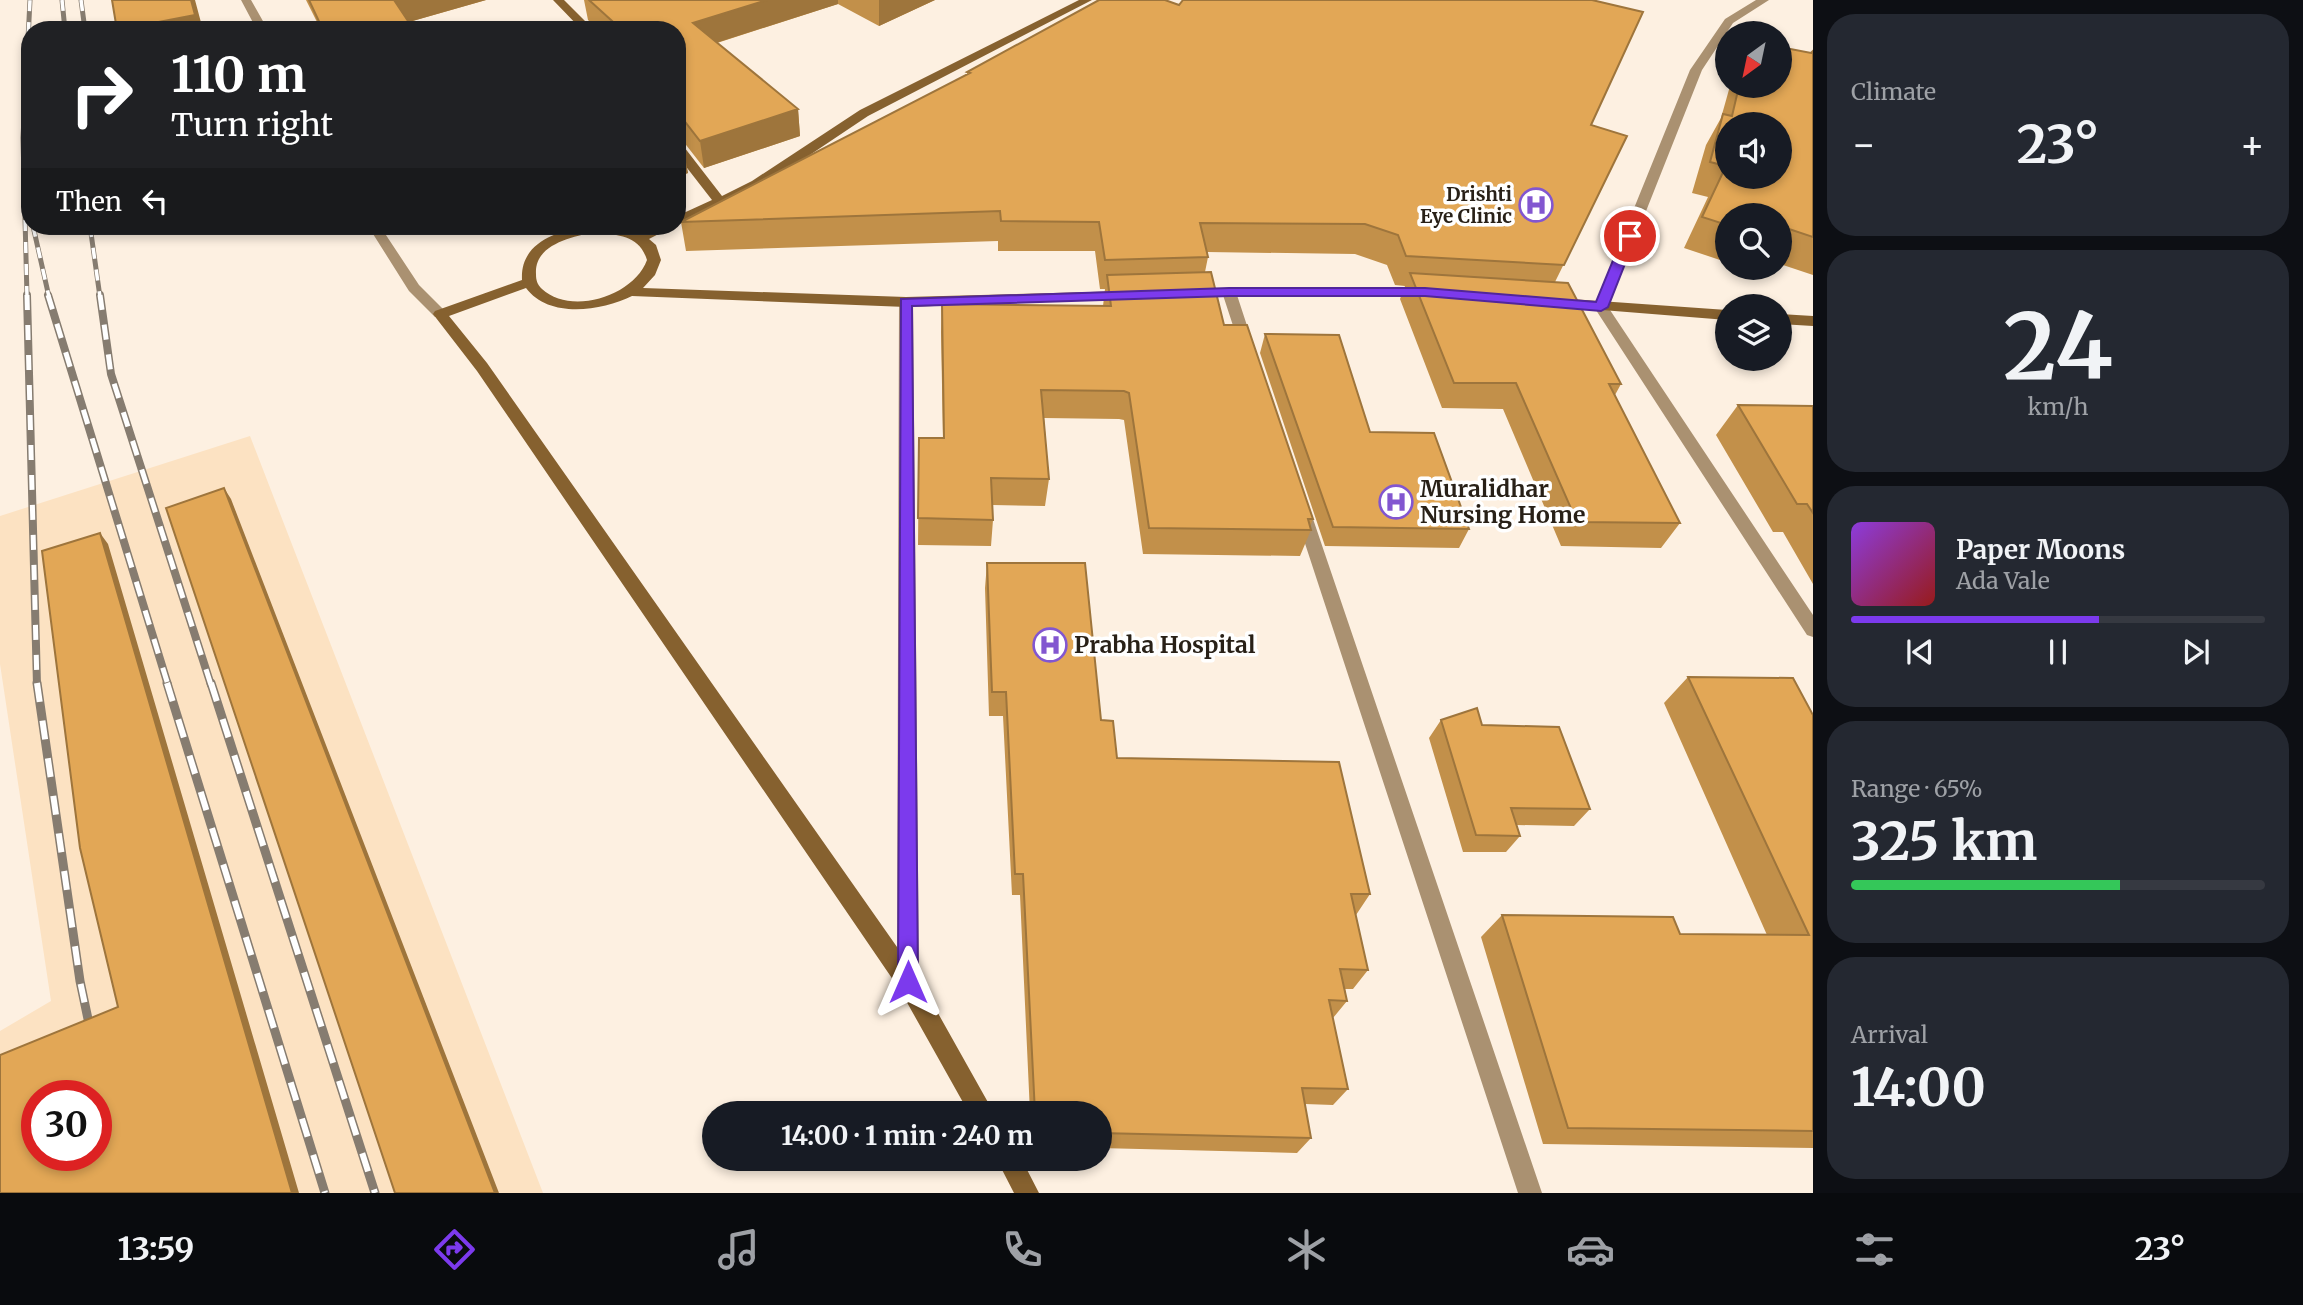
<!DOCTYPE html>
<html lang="en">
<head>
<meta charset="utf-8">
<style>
  body { margin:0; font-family:Merriweather,serif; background:#242831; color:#f1f3f6; height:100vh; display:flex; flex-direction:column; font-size:26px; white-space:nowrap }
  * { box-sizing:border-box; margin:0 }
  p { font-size:23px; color:#9ea1a6 }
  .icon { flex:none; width:38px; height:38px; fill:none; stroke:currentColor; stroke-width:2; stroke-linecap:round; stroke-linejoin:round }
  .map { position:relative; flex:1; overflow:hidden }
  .details { display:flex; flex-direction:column; gap:14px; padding:14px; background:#0d0f14; width:490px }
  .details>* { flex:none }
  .banner { position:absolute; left:21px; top:21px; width:665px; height:214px; border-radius:28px; box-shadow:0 4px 10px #0003; background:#202124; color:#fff; overflow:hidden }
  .needle { width:46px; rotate:213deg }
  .controls { position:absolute; left:1715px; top:21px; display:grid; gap:14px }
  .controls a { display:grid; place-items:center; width:77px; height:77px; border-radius:50%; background:#171b24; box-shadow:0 4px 10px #0003; font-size:35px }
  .speed { position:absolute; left:21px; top:1080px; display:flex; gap:14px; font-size:35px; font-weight:700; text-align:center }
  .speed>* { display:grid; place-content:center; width:91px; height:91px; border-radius:50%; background:#171b24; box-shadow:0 4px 10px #0003; line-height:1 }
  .speed .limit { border:10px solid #d22; background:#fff; color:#111 }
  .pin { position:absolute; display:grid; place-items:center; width:60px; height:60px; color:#fff; margin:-30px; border:4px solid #fff; border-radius:50%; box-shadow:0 2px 7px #0007 }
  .me { position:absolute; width:77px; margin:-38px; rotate:0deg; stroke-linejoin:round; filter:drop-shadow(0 0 5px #0008) }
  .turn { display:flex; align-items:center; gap:24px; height:147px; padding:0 35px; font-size:32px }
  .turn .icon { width:91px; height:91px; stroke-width:2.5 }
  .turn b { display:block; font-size:49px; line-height:60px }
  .then { display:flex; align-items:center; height:66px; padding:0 35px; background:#0003; gap:14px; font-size:26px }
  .big { font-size:52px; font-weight:700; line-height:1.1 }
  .details .tile { flex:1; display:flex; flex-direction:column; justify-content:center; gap:10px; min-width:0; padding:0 24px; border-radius:28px; background:#242831 }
  .details .dial { align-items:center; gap:0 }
  .dial b { font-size:91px; line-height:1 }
  .song { display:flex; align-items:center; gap:21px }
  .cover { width:84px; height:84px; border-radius:10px; background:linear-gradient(135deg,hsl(270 70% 55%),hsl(0 70% 35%)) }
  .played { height:7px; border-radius:4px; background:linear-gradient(90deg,#7c3aed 60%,#363941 60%) }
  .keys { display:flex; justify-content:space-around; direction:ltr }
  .heat { display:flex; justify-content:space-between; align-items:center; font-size:38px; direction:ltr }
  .charge { height:10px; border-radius:5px; background:linear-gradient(90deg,#34c759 65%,#363941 0) }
  .trip { position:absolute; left:702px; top:1101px; width:410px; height:70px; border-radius:35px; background:#171b24; box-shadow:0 4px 10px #0003; font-weight:700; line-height:70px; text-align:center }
  .dock { display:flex; height:112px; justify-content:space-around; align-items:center; background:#090b0e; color:#9ea1a6 }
  .dock .icon { width:49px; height:49px }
  .dock .current { color:#7c3aed }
  .dock b { font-size:32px; color:#f1f3f6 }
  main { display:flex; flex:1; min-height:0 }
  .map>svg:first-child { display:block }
  .built { fill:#fce2c2; fill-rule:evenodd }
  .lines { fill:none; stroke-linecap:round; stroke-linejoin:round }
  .lane { fill:#aa9171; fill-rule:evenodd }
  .street { fill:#aa9171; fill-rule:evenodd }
  .secondary { fill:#86612f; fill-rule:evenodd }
  .rail-far2-casing { stroke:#867c70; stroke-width:5 }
  .rail-far1-casing { stroke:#867c70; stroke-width:8 }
  .rail-casing { stroke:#867c70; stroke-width:9 }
  .rail-far2 { stroke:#fff; stroke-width:3.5; stroke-dasharray:11; stroke-linecap:butt }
  .rail-far1 { stroke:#fff; stroke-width:5; stroke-dasharray:15; stroke-linecap:butt }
  .rail { stroke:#fff; stroke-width:6; stroke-dasharray:19; stroke-linecap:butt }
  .wall { fill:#c2904a }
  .shaded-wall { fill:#9e753c }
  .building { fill:#e2a756; stroke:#9e753c; stroke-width:2; fill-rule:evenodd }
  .route { fill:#7c3aed; stroke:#51269a; stroke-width:2 }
  .labels { text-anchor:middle; stroke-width:7; stroke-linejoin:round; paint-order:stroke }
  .far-poi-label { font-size:19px; font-weight:bold; fill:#282017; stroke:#fff; text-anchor:end }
  .poi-label { font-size:23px; font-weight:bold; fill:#282017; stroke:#fff; text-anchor:start }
</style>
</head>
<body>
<main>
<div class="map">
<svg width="1813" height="1193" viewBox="0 0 1813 1193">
  <rect width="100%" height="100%" fill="#fdf0e1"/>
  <path class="built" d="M250,436L543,1193H0V1031L51,1001L0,664V516ZM37,1096H96V1155H37Z"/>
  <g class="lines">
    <path class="lane" d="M241,0H251L268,30H257Z
      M368,226H380L419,285L445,311V317H435L409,291Z"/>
    <path class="street" d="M1756,0H1769L1733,23L1702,70L1608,307L1813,615V637L1807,635L1594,307L1690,70L1725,19Z
      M1229,288L1236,292L1254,347L1252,350L1247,352L1240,347L1222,292Z
      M906,297L913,302L919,982L916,990L908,993L900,990L897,982L899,302Z
      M1303,507L1311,513L1542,1193H1518L1295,513Z"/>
    <path class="secondary" d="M553,0H564L594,30H582Z
      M1079,0H1092L868,116L762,187L677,225V216L712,200L677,155V142L681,143L722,196L752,181L860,110Z
      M586,226H607L640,234L657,226H674L649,239L656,245L661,260L655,275L643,288L906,297L1127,291L1134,295L1127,299L906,307L632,296C601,311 549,319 526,288L449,316L487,363L916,974L994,1113H969L900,990L477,371L433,314L435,311L522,280C520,243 555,232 586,226ZM597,232C620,236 639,235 647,260C634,296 571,316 542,289C537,284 536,280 536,274C534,244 574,236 597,232Z
      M1424,288L1429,289V295L1193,297L1186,293L1193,289Z
      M1557,298L1727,310V320L1552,306V300Z
      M1780,314L1813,316V326L1780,324Z
      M996,1158H1021L1039,1193H1014Z"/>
    <defs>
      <path id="rail-far2" d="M62,0L65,30
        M81,0L85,30
        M33,226L49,297
        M90,226L100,297
        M27,297L23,138L30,0"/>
      <path id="rail-far1" d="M27,295L37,685
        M48,295L168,685
        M100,295L111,374L211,685"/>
      <path id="rail" d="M37,683L80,981L92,1038
        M167,683L325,1193
        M211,683L375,1193"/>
    </defs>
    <use href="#rail-far2" class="rail-far2-casing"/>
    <use href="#rail-far1" class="rail-far1-casing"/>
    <use href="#rail" class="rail-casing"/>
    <use href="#rail-far2" class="rail-far2"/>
    <use href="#rail-far1" class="rail-far1"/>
    <use href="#rail" class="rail"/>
  </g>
  <path class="wall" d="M306,0H486L409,22L414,30H321Z
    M584,0H935L879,26L838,4L717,43L798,109L800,136L704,168L683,141H679L688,173L677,177V30H598L588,20Z
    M1813,51V275L1780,264V215H1727V259L1726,262L1684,248L1708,197L1692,193L1706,145L1721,118L1730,86H1780Z
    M967,72L1591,125L1627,136L1555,282L1621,384L1615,395L1680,523L1661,548L1561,546L1503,409L1442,408L1400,299L1405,286L1395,285L1387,265L1355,254L1207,252L1208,257L1205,272L1224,325L1313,519L1310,527L1311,530L1300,556L1143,554L1124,420L1119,419L1044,418L1049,479L1045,506L993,505V520L991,546L918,545L919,438H943L941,332L942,304L1103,306L1105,289H1100L1095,251H998V241L686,251L681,222L967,75Z
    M1265,334L1370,432L1469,529L1459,548L1325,546L1260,353Z
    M1738,405L1813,406V584L1783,532H1773L1716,435Z
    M987,563L1101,720L1117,758L1370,894L1356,915L1368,970L1353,989H1345L1347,1001L1333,1018L1348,1089L1333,1105L1305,1104L1311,1138L1297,1153L1099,1148V1113H1030L1020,895H1012L1003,716H989L985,588Z
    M1688,677L1813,715V1148L1543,1144L1481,937L1502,915L1680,934L1767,935L1664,703Z
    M1441,720L1482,725L1590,809L1574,826L1517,825L1520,836L1506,852H1463L1429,738Z"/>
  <path class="shaded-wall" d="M191,0H195L203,30H121Z
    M394,0H486L402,24Z
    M767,0H838V4L697,49L693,23Z
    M879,0H935L879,26Z
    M798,109L800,136L704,168L700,141Z
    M683,146L688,173L677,177V148Z
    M415,226H435L417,231Z
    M224,488L231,499L499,1193H495Z
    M100,533L108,544L299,1193H292Z"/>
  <path class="building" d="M112,0H191L195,15L117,30Z
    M309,0H394L414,30H323Z
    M589,0H767L693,23L798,109L700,141L679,114H677V30H622Z
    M1099,0H1165L1179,5L1183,0H1592L1643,12L1591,125L1627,136L1564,265L1406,256L1398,235L1365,224L1200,223L1208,257L1105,260L1099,222L1001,221L1000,211L681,222L970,73L967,72Z
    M1780,47L1811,53L1813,51V237L1780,226V215H1727V225L1702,217L1726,166L1710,162L1723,114L1732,116L1739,86H1780ZM1727,124H1780V177H1727Z
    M677,138L683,146L677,148Z
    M1211,272L1224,325H1247L1313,519H1308L1311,530L1149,528L1129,393L1124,391L1041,390L1049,479L991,478L993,520L918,518L919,438H944L942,304L1111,306L1107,275Z
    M1410,273L1568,283L1621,384H1609L1680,523L1577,522L1516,383H1454Z
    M1265,334L1339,335L1370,432L1434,433L1469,529L1333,527Z
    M1738,405L1813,406V513L1807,504H1797Z
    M224,488L495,1193H395L166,508Z
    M100,533L292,1193H0V1055L118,1007L80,848L42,551ZM37,1096H96V1155H37Z
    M987,563H1085L1101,720L1113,721L1117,758L1339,762L1370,894H1351L1368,970L1340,969L1347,1001L1329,1000L1348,1089L1302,1088L1311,1138L1099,1133V1113H1035L1023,874H1015L1006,692H992Z
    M1688,677L1793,678L1813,715V1131L1568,1128L1502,915L1673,917L1680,934L1809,935Z
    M1477,708L1482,725L1559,727L1590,809L1511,808L1520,836L1476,835L1441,720Z"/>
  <path class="route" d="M1630,232L1636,236L1608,307L1601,311L1425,296H1229L912,306L918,982L915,989L908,992L901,989L898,982L901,299L1229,288H1425L1596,302L1623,236Z"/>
  <defs>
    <symbol id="hospital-ring" viewBox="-11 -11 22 22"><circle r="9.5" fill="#fff" stroke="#8256d0" stroke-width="1.5"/><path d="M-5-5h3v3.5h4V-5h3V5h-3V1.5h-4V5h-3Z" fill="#8256d0"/></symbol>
  </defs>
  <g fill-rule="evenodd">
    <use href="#hospital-ring" x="1517" y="186" width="38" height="38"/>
    <use href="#hospital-ring" x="1377" y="483" width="38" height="38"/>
    <use href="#hospital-ring" x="1031" y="626" width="38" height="38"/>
  </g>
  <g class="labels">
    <g class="far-poi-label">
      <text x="1512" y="201">Drishti<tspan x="1512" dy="22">Eye Clinic</tspan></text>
    </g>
    <g class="poi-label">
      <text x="1420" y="497">Muralidhar<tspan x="1420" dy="26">Nursing Home</tspan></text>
      <text x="1074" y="653">Prabha Hospital</text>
    </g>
  </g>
</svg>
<div class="controls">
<a><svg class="needle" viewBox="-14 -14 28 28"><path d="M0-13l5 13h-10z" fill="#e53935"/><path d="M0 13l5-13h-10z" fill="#9ea1a6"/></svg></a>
<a><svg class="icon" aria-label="sound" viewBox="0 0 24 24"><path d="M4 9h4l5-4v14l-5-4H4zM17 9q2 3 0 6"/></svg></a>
<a><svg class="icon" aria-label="search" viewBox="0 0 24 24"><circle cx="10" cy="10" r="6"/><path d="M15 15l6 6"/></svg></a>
<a><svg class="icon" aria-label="layers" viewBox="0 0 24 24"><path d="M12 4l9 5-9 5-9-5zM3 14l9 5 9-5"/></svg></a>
</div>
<div class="speed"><div class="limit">30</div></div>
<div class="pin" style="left:1630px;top:236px;background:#d93025"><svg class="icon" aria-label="arrive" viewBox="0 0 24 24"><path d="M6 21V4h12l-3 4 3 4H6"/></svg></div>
<svg class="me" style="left:908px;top:982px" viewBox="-20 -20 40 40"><path d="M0-17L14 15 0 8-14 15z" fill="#7c3aed" stroke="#fff" stroke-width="4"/></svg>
<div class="trip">14:00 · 1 min · 240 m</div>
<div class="banner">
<div class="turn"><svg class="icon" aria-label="right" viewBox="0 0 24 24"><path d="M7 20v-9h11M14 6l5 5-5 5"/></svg><div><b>110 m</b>Turn right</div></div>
<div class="then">Then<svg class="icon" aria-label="left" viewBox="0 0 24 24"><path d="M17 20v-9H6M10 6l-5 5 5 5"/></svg></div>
</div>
</div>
<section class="details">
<div class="tile"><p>Climate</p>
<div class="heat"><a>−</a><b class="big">23°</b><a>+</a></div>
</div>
<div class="tile dial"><b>24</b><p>km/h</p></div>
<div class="tile">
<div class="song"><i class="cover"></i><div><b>Paper Moons</b><p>Ada Vale</p></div></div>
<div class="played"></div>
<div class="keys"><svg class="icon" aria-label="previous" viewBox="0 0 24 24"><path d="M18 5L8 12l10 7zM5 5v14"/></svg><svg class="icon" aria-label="pause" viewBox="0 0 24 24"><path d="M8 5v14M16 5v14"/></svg><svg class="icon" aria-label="next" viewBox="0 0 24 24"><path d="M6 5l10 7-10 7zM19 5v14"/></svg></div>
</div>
<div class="tile"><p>Range · 65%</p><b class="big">325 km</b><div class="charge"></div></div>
<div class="tile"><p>Arrival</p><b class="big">14:00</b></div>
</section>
</main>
<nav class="dock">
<b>13:59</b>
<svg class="icon current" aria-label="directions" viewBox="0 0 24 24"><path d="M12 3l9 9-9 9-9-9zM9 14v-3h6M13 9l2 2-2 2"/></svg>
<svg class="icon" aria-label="music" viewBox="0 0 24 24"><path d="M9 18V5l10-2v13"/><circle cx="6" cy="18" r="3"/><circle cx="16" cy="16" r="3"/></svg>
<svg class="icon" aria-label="phone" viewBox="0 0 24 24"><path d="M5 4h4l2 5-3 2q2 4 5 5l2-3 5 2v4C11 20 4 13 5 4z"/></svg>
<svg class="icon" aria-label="climate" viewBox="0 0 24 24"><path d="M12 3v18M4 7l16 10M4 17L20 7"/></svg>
<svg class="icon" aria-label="car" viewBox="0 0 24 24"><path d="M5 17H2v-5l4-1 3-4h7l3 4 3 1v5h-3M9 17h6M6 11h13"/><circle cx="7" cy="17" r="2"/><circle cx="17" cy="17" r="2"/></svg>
<svg class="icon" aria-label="filters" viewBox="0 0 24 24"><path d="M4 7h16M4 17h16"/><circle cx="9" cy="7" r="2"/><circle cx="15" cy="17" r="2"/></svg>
<b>23°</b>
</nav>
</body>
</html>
